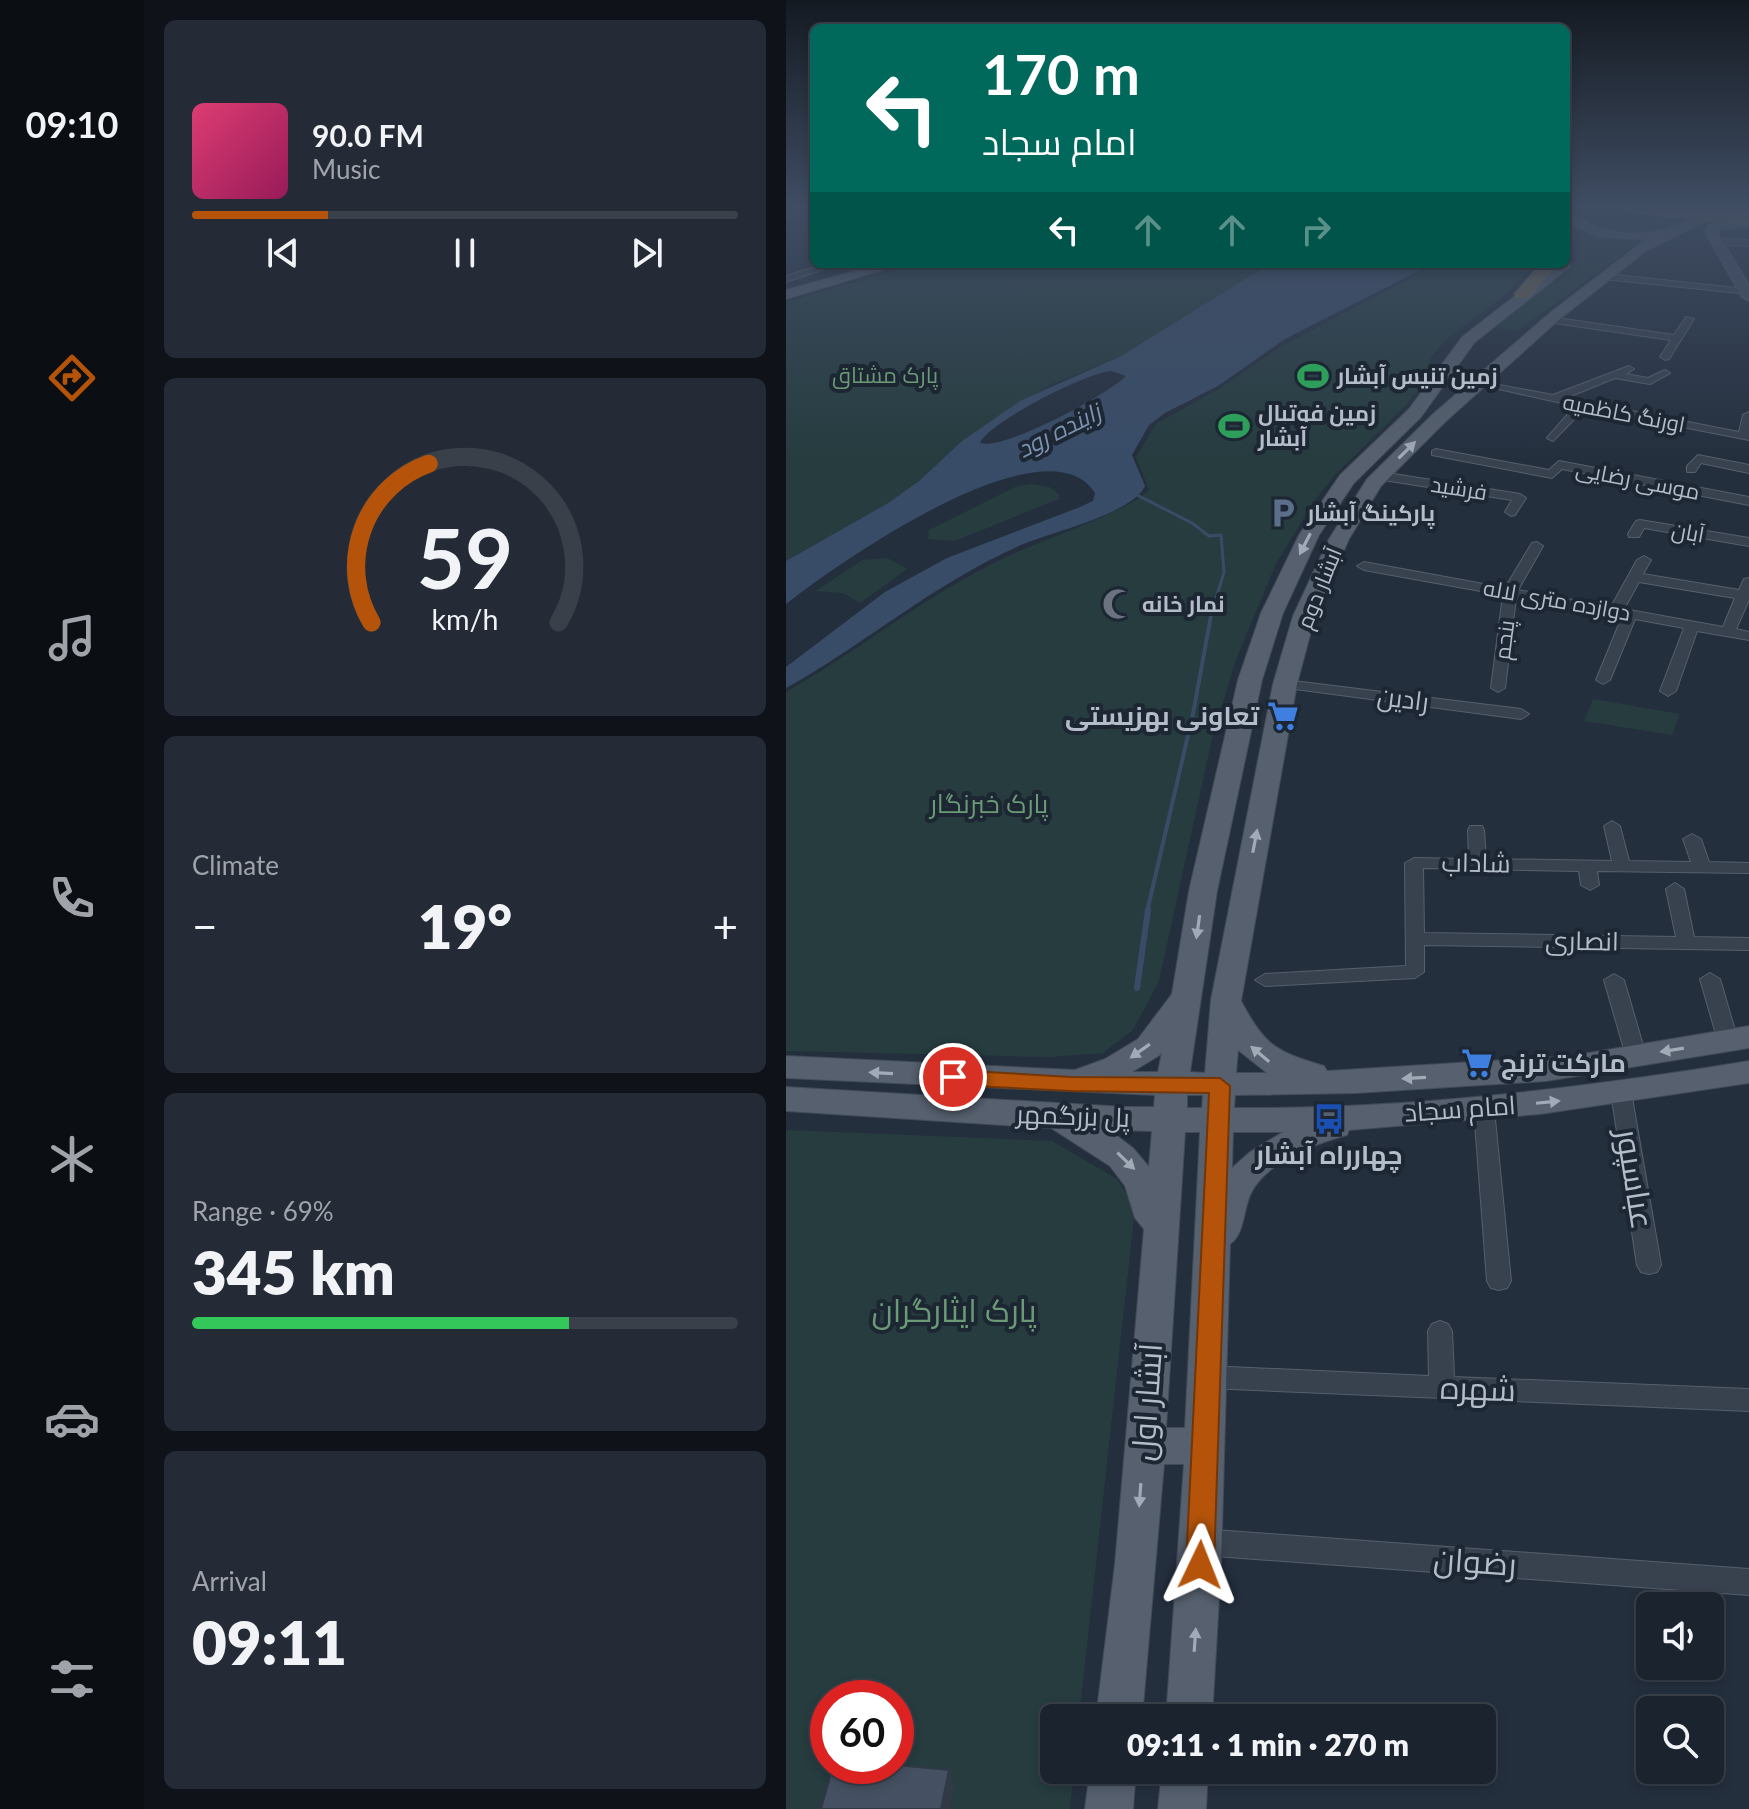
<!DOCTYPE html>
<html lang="en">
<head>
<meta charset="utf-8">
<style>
  body { margin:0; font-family:Lato,Cairo,sans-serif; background:#242b36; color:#f1f3f6; height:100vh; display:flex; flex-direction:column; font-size:30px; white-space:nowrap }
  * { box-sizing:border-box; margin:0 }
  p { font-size:26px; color:#a0a4aa }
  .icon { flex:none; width:44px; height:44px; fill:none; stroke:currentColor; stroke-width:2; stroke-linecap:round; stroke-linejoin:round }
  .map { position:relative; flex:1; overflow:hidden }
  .side { display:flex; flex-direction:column; gap:20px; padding:20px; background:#0f1319; width:642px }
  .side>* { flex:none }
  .guide { position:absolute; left:24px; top:24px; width:760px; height:244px; border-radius:12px; box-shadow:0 4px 12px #0003,0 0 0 2px #39404a; background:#00695c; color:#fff; overflow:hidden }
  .fabs { position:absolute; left:850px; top:1592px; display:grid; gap:16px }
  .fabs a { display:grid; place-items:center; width:88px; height:88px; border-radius:12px; background:#1b232e; box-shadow:0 4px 12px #0003,0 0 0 2px #39404a; font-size:40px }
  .speed { position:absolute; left:24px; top:1680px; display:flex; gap:16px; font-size:40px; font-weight:700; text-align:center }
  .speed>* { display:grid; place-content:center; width:104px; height:104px; border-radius:50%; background:#1b232e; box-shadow:0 4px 12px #0003,0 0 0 2px #39404a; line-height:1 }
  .speed .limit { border:12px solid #d22; background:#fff; color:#111 }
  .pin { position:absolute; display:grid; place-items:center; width:68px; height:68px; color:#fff; margin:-34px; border:4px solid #fff; border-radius:50%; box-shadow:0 2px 8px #0007 }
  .me { position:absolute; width:88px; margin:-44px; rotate:2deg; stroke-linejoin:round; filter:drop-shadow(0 0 6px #0008) }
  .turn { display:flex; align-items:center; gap:28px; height:168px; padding:0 40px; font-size:36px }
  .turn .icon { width:104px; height:104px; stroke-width:2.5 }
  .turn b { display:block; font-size:56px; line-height:68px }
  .lanes { display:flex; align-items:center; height:76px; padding:0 40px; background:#0003; justify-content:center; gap:40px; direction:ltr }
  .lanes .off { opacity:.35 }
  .big { font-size:60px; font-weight:800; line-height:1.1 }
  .side .tile { flex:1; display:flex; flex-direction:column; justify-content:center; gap:12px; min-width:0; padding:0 28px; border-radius:12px; background:#242b36 }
  .side .dial { align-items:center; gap:0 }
  .dial svg { height:208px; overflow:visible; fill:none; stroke:#39404a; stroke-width:7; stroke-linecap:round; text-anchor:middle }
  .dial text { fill:#f1f3f6; stroke:none }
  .song { display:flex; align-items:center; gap:24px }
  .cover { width:96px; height:96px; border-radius:12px; background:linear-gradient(135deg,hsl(340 70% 55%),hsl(330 70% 35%)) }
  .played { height:8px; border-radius:4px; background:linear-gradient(90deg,#b45309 25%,#39404a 25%) }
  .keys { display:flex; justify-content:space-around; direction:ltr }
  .heat { display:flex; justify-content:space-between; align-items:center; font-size:44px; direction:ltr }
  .charge { height:12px; border-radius:6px; background:linear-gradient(90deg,#34c759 69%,#39404a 0) }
  .trip { position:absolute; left:254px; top:1704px; width:456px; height:80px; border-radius:12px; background:#1b232e; box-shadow:0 4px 12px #0003,0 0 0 2px #39404a; font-weight:800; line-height:80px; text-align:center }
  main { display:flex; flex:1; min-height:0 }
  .tab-bar { display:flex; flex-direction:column; width:144px; justify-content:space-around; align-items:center; background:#0b0e12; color:#a0a4aa }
  .tab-bar .icon { width:56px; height:56px }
  .tab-bar .on { color:#b45309 }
  .tab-bar b { font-size:36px; color:#f1f3f6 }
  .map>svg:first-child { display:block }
  .green { fill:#263c3f; fill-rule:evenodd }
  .water { fill:#394c67; fill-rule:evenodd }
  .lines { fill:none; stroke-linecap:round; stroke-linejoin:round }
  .stream-far2 { stroke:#394c67; stroke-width:3 }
  .stream-far1 { stroke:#394c67; stroke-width:4 }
  .stream { stroke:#394c67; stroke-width:6 }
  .street-casing { stroke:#565f6c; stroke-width:2 }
  .secondary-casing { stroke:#565f6c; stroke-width:2 }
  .primary-casing { stroke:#414a57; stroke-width:2 }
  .highway-casing { stroke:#434c59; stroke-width:2 }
  .street { fill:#38414e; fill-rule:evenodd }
  .secondary { fill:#465061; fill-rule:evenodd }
  .primary { fill:#56606e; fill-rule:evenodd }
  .highway { fill:#746855; fill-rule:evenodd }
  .highway-bridge-casing { stroke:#434c59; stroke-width:19; stroke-linecap:butt }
  .highway-bridge { stroke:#746855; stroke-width:18 }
  .shaded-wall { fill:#303945 }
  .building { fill:#455162; stroke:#303945; stroke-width:2 }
  .oneway { fill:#a1aab7 }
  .route { fill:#b45309; stroke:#753606; stroke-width:2 }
  .labels { text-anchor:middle; stroke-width:8; stroke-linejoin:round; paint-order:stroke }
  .far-park-label { font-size:22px; fill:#6b9a76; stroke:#1d2633 }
  .far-poi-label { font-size:22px; font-weight:bold; fill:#b4bcc9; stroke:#1d2633; text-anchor:start }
  .far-street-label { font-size:22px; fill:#b4bcc9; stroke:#1d2633 }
  .far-water-label { font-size:24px; font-style:italic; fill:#7c92b1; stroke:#1d2633 }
  .street-label { font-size:26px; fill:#b4bcc9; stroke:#1d2633 }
  .poi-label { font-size:26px; font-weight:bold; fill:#b4bcc9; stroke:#1d2633; text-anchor:end }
  .park-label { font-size:26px; fill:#6b9a76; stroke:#1d2633 }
  .near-street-label { font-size:32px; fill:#b4bcc9; stroke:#1d2633 }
  .near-park-label { font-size:32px; fill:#6b9a76; stroke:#1d2633 }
</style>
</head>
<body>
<main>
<nav class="tab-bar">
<b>09:10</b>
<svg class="icon on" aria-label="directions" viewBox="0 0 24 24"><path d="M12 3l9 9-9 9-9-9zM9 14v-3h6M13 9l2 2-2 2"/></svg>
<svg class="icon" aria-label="music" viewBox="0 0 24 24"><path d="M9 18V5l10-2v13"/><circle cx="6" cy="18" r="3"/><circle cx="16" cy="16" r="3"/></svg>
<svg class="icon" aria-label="phone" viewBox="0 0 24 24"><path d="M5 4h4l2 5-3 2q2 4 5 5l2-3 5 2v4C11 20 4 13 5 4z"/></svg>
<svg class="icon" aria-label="climate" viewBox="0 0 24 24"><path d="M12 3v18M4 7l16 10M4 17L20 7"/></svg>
<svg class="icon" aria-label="car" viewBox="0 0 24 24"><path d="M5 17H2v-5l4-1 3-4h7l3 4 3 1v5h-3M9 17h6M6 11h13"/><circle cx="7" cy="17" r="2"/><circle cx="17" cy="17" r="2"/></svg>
<svg class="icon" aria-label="filters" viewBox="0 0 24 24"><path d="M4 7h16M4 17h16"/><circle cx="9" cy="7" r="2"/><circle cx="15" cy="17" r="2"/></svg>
</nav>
<section class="side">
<div class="tile">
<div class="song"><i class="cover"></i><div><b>90.0 FM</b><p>Music</p></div></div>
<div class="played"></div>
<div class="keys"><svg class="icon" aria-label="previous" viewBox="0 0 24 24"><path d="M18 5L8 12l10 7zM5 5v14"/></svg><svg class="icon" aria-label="pause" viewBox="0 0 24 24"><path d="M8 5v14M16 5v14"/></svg><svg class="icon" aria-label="next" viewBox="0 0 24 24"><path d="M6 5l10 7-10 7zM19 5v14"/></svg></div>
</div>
<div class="tile dial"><svg viewBox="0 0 100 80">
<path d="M14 69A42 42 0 1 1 86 69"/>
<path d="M14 69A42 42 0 0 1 36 8" stroke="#b45309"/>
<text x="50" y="56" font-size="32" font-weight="700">59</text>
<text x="50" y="72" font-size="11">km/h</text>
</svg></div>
<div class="tile"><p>Climate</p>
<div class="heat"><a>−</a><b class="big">19°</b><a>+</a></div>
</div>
<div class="tile"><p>Range · 69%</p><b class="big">345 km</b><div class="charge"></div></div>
<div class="tile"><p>Arrival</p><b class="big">09:11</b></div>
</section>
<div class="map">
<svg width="963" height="1809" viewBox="0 0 963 1809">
  <rect width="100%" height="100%" fill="#242f3e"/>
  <path class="green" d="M781,204L874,210L905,220C860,238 827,236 783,215Z
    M794,231L859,237L732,331L710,328L788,262L794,250Z
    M129,264H483L335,356L262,386L176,441L133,481L102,503L0,561V302Z
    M650,264H749L718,296L663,337L647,354L632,390L621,404L548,476L527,503L490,564L449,662L426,739L373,981L347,1030L317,1053L264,1057L0,1051V692C69,653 131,602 202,566C250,541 304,526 352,499L363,490L350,457L370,424L434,388L493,348Z
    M245,484L263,487L273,494V499L169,541L142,539L143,530L229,487Z
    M101,558L121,569L74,603L57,593L30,591L76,560Z
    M807,699L894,714L886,735L798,721Z
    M0,1130L266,1141L331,1179L349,1208L293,1718H268V1770H288L284,1809H0ZM42,1698H110V1766H42Z"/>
  <path class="water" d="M483,264H646L499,339L432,386L379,413L363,425L346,455L359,486C347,513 267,532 240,543C153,579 81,643 0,688V667L99,592L161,558L294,507L307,501L309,493C260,416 48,566 0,604V561L102,503L133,481L176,441L234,401L335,356ZM325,371L340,376C321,395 217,451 194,443C203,422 300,373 325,371Z"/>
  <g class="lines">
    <path class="stream-far2" d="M349,494L406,523L423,536L435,535L438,572L426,612"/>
    <path class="stream-far1" d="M361,912L407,714L426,610"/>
    <path class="stream" d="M351,988L362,910"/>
    <defs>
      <path id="street" d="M0,211L28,214V220L0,217Z
        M931,239L963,240V246L928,244Z
        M39,264H53L0,282V276Z
        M821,274L960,289L963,294L818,279Z
        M764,317L888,335L900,317L908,319L883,359L879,360L874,357L885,340L761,322L759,320Z
        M843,366L848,369L840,374L862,378L879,370L884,373L864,384L829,378L780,398L953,432L957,415L963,412V440L799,408L767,441L761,438L789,406L708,388L713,385L767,395Z
        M650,449L763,470L773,461L963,497V505L776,469L766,478L646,455V451Z
        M912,455L963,465V473L915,463L909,472H901V466Z
        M595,472L734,494L740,498L729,515L725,516L719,512L726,500L591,479V473Z
        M854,520L963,538V546L858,528L853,537H843L842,534L850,521Z
        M751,542L757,546L732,590L825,607L851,560L858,556L865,560L857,574L953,590L958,579L963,578V600L950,629L963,632V640L911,631L890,691L882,696L874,691L898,628L849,619L824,680L817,684L810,680L836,617L730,598L719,688L712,692L705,688L717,595L578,570L571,566L578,562L719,588L746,543ZM853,582L949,598L937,627L838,609Z
        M499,680L735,709L743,714L735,719L494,687V681Z
        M826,821L834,826L843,861L905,862L897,839L906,834L915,839L923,862L963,863V873L811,871L813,885L804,890L795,885L793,871L637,868L638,933L890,937L880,889L889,883L898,889L908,937L963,938V950L638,945V972L629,978L479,986L469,980L479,974L620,966L619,863L628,858L683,859L682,830L684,826H696L698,830L700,859L826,861L818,826Z
        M924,973L934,979L952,1041L949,1046H935L932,1041L914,979Z
        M828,974L838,980L860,1056L857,1061H843L840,1056L818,980Z
        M835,1085L842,1087L845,1092L875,1265L871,1272L863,1274L855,1272L851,1265L825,1092L828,1087Z
        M698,1101L705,1104L708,1109L725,1281L721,1288L713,1290L705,1288L701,1281L688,1109L691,1104Z
        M654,1321L662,1324L666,1331L668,1377L963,1389V1411L422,1388L413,1384L410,1377L413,1370L422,1366L643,1376L642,1331L646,1324Z
        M415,1529L963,1569V1595L415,1555L405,1551L402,1542L405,1533Z"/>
      <path id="secondary" d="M927,239H935L963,285V301L956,297L925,242Z"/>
      <path id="primary" d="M922,204H936L922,220L860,251L775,318L659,422L595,486L563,539L529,616L511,684L455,1001C480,1047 489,1051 538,1066L541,1071L785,1056L963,1026V1048L760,1081L570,1093L449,1095L448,1108C621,1109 792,1089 963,1061V1083L754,1114L563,1130L561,1135C529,1144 481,1161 465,1193C457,1209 459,1234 444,1244L435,1565L426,1718H380L398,1464H378L356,1718H310L329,1564L358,1229L349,1218L339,1186L324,1166L265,1128L0,1111V1087L339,1107H368L369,1095L0,1078V1056L289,1070L319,1059L352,1039L386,994L403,891L452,680L475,613L513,535L554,475L623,409L676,337L770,264L784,261V267L688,343L635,417L568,483L533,535L497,613L476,680L431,891L404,1072L419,1073L425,1000L487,684L507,616L543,539L581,479L647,414L765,312L859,240L814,237L780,222V212C792,216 802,225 815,228C851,239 895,232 922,204ZM452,1050L481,1073H450ZM376,1052L372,1072H346L374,1055ZM401,1095H417L416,1108H401ZM323,1130L366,1131L363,1167L347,1148ZM399,1132H414L399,1428H380ZM447,1132H497L464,1152L446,1168Z
        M963,219V227L932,230L936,245H926L918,231L923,224Z
        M94,264H117L0,299V290Z
        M304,1770H350L347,1809H299Z
        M376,1770H422L420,1809H372Z"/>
      <path id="highway" d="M754,264H772L743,298H731L728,294Z"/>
    </defs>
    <use href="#street" class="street-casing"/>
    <use href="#secondary" class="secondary-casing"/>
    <use href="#primary" class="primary-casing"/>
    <use href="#highway" class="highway-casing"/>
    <use href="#street" class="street"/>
    <use href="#secondary" class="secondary"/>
    <use href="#primary" class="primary"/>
    <use href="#highway" class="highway"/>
    <defs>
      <path id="highway-bridge" d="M844,204L963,217"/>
    </defs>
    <use href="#highway-bridge" class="highway-bridge-casing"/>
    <use href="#highway-bridge" class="highway-bridge"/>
  </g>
  <path class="shaded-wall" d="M163,1770L168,1787L164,1809H155Z"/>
  <path class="building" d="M110,1765L163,1770L155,1809H35L47,1766Z"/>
  <defs><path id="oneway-solid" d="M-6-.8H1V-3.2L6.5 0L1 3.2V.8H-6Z" transform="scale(2)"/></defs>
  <g class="oneway">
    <use href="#oneway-solid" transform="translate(621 450) rotate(-45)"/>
    <use href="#oneway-solid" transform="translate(519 544) rotate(117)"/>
    <use href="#oneway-solid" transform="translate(469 841) rotate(-79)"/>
    <use href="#oneway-solid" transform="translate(412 927) rotate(98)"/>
    <use href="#oneway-solid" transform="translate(886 1050) rotate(171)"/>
    <use href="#oneway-solid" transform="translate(354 1051) rotate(145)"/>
    <use href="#oneway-solid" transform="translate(474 1054) rotate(-140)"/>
    <use href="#oneway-solid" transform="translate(95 1073) rotate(-177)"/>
    <use href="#oneway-solid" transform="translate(628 1078) rotate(177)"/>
    <use href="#oneway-solid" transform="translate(762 1102) rotate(-6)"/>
    <use href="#oneway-solid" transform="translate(340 1161) rotate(44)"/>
    <use href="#oneway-solid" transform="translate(354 1495) rotate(94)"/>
    <use href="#oneway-solid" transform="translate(409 1640) rotate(-86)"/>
  </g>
  <linearGradient id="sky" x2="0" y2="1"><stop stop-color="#141a22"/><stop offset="0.45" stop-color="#3f4d63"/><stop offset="1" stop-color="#3f4d63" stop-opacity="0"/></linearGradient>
  <rect width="963" height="458" fill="url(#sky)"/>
  <path class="route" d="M167,1070L285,1077L434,1078L444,1086L428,1565L424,1575L414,1579L404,1575L400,1565L423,1093L285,1091L167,1085L157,1077Z"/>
  <defs>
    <symbol id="stadium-bare" viewBox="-9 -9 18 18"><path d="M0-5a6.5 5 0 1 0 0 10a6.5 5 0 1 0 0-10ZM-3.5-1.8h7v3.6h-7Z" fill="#2e9e5b" stroke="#1d2633" stroke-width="2.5" paint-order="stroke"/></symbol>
    <symbol id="parking-bare" viewBox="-9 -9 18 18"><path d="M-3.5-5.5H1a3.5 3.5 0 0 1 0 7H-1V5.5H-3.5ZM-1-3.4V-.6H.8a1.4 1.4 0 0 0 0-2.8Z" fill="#5c6f8a" stroke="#1d2633" stroke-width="2.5" paint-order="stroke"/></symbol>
    <symbol id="mosque-bare" viewBox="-9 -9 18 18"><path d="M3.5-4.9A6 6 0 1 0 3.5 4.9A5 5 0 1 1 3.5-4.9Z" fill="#6b7280" stroke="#1d2633" stroke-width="2.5" paint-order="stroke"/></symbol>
    <symbol id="supermarket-bare" viewBox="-9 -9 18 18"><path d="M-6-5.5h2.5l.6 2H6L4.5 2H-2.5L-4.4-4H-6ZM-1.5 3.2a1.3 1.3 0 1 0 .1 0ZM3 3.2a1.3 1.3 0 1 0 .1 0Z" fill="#3f7fe0" stroke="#1d2633" stroke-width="2.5" paint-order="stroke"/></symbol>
    <symbol id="bus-bare" viewBox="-9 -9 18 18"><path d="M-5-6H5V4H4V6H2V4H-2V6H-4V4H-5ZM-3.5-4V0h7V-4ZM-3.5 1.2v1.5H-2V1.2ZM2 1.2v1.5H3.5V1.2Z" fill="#1a4fb4" stroke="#1d2633" stroke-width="2.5" paint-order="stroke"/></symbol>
  </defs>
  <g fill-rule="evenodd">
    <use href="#stadium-bare" x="505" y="354" width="44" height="44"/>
    <use href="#stadium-bare" x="426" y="404" width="44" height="44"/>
    <use href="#parking-bare" x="475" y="491" width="44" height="44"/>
    <use href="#mosque-bare" x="310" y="582" width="44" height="44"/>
    <use href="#supermarket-bare" x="475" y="694" width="44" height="44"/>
    <use href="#supermarket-bare" x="669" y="1041" width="44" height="44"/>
    <use href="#bus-bare" x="521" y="1097" width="44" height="44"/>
  </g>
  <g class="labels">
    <g class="far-park-label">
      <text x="99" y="383">پارک مشتاق</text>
    </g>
    <g class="far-poi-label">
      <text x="551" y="384">زمین تنیس آبشار</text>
      <text x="472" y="421">زمین فوتبال<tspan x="472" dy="25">آبشار</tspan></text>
      <text x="521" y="521">پارکینگ آبشار</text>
      <text x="356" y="612">نمار خانه</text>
    </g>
    <g class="far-street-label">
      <text transform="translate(838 413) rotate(11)" y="8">اورنگ کاظمیه</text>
      <text transform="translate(852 480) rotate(11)" y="8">موسی رضایی</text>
      <text transform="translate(673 488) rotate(9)" y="8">فرشید</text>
      <text transform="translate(902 532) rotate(10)" y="8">آبان</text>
      <text transform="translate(533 588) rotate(-68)" y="8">آبشار دوم</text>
      <text transform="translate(771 600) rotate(10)" y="8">دوازده متری لاله</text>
      <text transform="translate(718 640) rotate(-83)" y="8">پنجم</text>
    </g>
    <g class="far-water-label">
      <text transform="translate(273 431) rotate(-27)" y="8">زاینده رود</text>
    </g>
    <g class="street-label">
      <text transform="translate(617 699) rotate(7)" y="9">رادین</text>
      <text transform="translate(690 863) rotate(1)" y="9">شاداب</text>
      <text transform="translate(796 941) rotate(1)" y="9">انصاری</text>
      <text transform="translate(674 1109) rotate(-4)" y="9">امام سجاد</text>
      <text transform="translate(287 1116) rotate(2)" y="9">پل بزرگمهر</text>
    </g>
    <g class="poi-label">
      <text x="473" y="725">تعاونی بهزیستی</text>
      <text x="715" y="1072" text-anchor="start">مارکت ترنج</text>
      <text x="543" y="1164" text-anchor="middle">چهارراه آبشار</text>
    </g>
    <g class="park-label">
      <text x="203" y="813">پارک خبرنگار</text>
    </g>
    <g class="near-street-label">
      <text transform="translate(849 1179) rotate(81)" y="11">عباسپور</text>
      <text transform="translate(692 1389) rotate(2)" y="11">شهره</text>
      <text transform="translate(361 1402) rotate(-86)" y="11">آبشار اول</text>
      <text transform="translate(689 1562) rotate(4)" y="11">رضوان</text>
    </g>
    <g class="near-park-label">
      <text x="168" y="1322">پارک ایثارگران</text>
    </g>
  </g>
</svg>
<div class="fabs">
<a><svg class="icon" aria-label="sound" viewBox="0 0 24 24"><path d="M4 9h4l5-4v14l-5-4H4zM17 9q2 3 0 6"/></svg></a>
<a><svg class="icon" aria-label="search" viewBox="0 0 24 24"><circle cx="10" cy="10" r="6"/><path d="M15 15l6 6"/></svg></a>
</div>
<div class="speed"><div class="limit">60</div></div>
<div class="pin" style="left:167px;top:1077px;background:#d93025"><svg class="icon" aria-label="arrive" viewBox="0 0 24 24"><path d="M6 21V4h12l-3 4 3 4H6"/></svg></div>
<svg class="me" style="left:414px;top:1565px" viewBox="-20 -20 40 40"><path d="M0-17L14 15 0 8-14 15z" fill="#b45309" stroke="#fff" stroke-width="4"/></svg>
<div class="trip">09:11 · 1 min · 270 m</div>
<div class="guide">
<div class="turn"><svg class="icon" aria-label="left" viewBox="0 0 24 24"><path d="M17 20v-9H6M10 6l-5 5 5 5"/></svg><div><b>170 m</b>امام سجاد</div></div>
<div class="lanes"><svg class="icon" aria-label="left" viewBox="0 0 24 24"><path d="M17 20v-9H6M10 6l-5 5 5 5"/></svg><svg class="icon off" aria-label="ahead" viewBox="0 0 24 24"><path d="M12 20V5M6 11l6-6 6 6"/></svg><svg class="icon off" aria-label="ahead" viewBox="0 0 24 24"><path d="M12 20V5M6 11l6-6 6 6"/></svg><svg class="icon off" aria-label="right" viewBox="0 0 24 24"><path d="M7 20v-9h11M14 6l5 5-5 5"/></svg></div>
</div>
</div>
</main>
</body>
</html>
